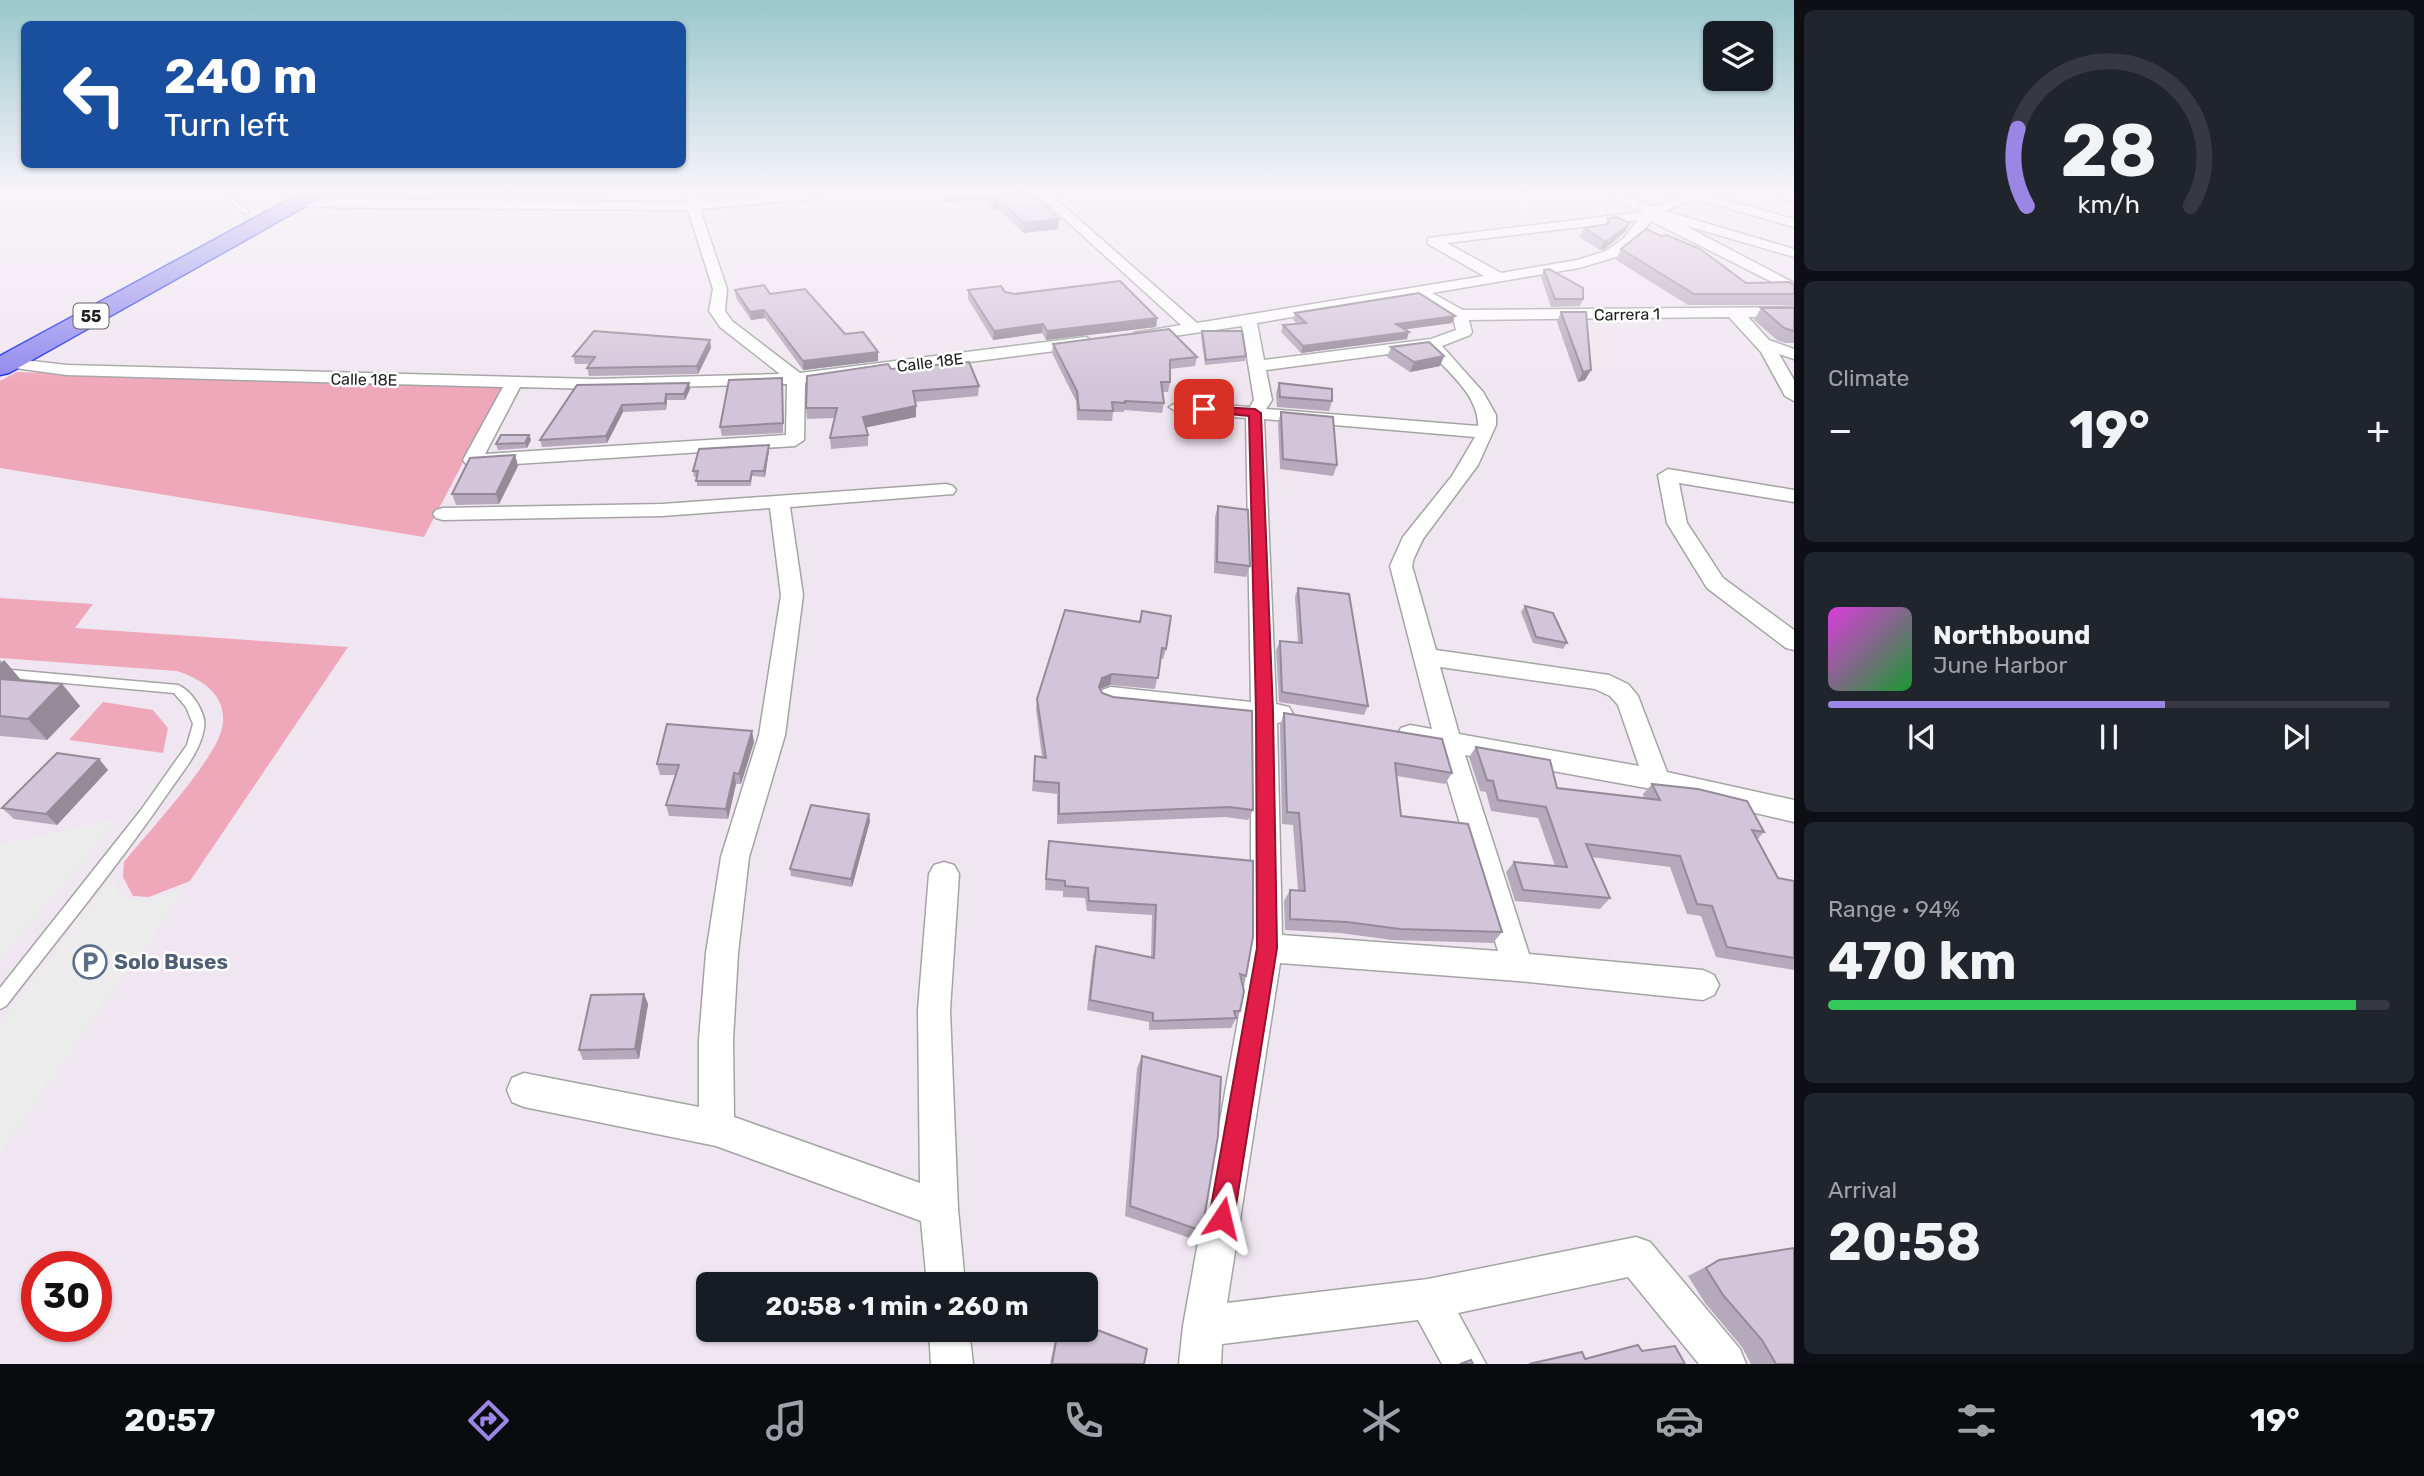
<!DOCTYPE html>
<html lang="en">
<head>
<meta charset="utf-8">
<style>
  body { margin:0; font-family:Rubik,sans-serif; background:#20242c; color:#f1f3f6; height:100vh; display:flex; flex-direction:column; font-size:26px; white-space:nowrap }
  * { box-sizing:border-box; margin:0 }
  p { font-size:23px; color:#9ea1a6 }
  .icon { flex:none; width:38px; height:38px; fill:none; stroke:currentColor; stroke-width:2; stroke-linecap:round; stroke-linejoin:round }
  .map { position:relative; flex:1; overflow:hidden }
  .drawer { display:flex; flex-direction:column; gap:10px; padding:10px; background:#0d0f14; width:630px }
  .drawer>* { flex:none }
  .banner { position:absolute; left:21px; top:21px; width:665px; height:147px; border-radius:10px; box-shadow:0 2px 5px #0004; background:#1a4fa0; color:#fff; overflow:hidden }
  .tools { position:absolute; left:1703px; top:21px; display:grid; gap:14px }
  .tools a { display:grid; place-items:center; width:70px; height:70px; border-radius:10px; background:#171b24; box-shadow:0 2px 5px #0004; font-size:35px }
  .speed { position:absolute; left:21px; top:1251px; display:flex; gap:14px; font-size:35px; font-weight:700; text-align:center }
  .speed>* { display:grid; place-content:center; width:91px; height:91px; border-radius:50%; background:#171b24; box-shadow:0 2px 5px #0004; line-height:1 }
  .speed .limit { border:10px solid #d22; background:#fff; color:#111 }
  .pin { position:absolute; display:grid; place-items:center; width:60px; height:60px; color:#fff; margin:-30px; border-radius:14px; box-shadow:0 4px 10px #0006 }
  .me { position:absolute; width:77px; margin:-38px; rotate:10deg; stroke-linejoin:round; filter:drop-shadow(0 0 5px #0008) }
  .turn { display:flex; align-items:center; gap:24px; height:147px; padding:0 28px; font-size:32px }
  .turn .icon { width:91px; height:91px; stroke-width:2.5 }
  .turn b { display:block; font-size:49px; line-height:60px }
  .big { font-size:52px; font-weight:700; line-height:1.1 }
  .drawer .widget { flex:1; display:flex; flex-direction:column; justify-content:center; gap:10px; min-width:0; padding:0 24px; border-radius:10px; background:#20242c }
  .drawer .dial { align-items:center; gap:0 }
  .dial svg { height:182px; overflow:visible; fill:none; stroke:#363941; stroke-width:7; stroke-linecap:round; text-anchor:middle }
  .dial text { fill:#f1f3f6; stroke:none }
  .song { display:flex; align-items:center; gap:21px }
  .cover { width:84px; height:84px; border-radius:10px; background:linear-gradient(135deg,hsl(300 70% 55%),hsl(130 70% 35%)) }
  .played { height:7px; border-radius:4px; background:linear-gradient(90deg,#9c86e5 60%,#363941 60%) }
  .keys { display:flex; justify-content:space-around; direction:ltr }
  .heat { display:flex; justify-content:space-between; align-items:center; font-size:38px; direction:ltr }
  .charge { height:10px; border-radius:5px; background:linear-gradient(90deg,#34c759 94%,#363941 0) }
  .trip { position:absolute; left:696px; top:1272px; width:402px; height:70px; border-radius:10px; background:#171b24; box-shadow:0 2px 5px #0004; font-weight:700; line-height:70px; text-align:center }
  .tab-bar { display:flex; height:112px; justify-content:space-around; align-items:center; background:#090b0e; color:#9ea1a6 }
  .tab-bar .icon { width:49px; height:49px }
  .tab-bar .selected { color:#9c86e5 }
  .tab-bar b { font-size:32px; color:#f1f3f6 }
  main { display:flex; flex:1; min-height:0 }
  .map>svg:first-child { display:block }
  .grass { fill:#efa8b9 }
  .parking { fill:#ececec }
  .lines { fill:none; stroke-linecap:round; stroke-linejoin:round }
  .lane-casing { stroke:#a4a4a4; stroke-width:3 }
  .street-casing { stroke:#a4a4a4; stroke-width:3 }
  .highway-casing { stroke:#172beb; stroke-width:3 }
  .lane { fill:#fff; fill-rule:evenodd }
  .street { fill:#fff; fill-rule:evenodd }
  .highway { fill:#8e87ef; fill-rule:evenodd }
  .wall { fill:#b5a9bb }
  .shaded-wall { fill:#948a98 }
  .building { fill:#d3c5d9; stroke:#948a98; stroke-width:2 }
  .route { fill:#e11d48; stroke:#92132f; stroke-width:2 }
  .labels { text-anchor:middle; stroke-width:5; stroke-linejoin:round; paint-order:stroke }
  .far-street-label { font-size:16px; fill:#202020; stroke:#fff }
  .shield { fill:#fff; stroke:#636363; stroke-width:2 }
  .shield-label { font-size:16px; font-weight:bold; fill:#202020 }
  .near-service-label { font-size:21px; font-weight:bold; fill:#4e5e75; stroke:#fff; text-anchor:start }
</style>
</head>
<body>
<main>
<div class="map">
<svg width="1794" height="1364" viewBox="0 0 1794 1364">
  <rect width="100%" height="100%" fill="#f0e6f1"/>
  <path class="grass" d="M17,372L503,386L424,537L0,468V381Z
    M0,598L93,604L75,628L348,647L190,881L149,897L133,896L123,877L124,862C148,832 215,761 222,728C229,696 202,679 177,671L0,658Z
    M103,702L153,710L168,728L163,753L69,740Z"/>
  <path class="parking" d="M118,819L0,960V845Z
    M114,874L119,892L129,899L148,900L185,889L0,1152V1024Z"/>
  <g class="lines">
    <defs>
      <path id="lane" d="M220,194H227L249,212L244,213Z
        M0,669L178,685C191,690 207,713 204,728C200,753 182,772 168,793C118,866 60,936 6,1006L0,1009V988L141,810L187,745L193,724L186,707L174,693L0,677Z"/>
      <path id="street" d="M687,194H699V202L784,194H827L821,198L700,209L727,289L725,311L732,321L800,373L1086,337L1094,342L1086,347L805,383L804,440L795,446L484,466L466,464L463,460L503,387L67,375L0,366V359L6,358L67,365L595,379L780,374L720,327L709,311L713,289L688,210L296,207L290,203L296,199L687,202ZM787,384L786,435L485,454L520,387L595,389Z
        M1037,194H1050L1197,323L1484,276L1428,244V238L1642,212L1602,194H1618L1653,207L1687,194H1704L1794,219V227L1695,199L1665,211L1794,249V257L1684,225L1794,283V293L1651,221L1634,244L1616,257L1579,268L1432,293L1463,310L1794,307V317H1748L1769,340L1794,349V359L1779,354L1794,380V401L1785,396L1761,352L1729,317L1469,320L1472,332L1470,335L1442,346L1483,392L1496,415V425L1478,465L1423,539L1414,558L1412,566L1436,650L1609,675L1628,684L1638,696L1667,772L1794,800V822L1657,790L1465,755L1529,954L1703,970L1714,975L1719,985L1714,995L1703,1000L1518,981L1280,963L1227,1303L1428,1279L1636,1237L1650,1242L1740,1349L1746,1364H1699L1628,1277L1458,1313L1486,1364H1442L1418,1320L1222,1344L1221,1364H1179L1183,1326L1251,948V720L1111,705L1102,702L1099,696L1102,690L1111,687L1251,702L1246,418L1178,412L1169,407L1178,402L1250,407L1254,400L1242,326L1140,341L1134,339L1132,336L1134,333L1181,325ZM1638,220L1624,238L1606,251L1577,260L1501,273L1447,243ZM1415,296L1453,317L1456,330L1431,339L1264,360L1257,323ZM1427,349C1446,370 1479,395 1478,426L1266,409L1272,400L1266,370ZM1264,419L1475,437L1452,476L1403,537L1390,566L1432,729L1410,725L1401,728L1397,735L1401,742L1438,750L1498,951L1282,935L1277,723L1289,721L1293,714L1289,707L1276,704ZM1440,667L1595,689L1610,696L1618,705L1639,766L1459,734Z
        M1775,194H1794V201L1777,197Z
        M1668,469L1794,490V502L1679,483L1687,523L1723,578L1794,630V650L1786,648L1707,588L1667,523L1658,475Z
        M946,484L953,486L956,490L953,494L790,507L803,595L785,735L749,857L738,953L733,1040L734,1117L920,1183L918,1010L929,874L934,865L944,862L954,865L959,874L950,1010L958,1209L965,1284H927L921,1221L716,1146L524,1107L512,1102L507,1090L512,1078L524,1073L699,1107V1040L706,953L721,857L759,735L781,595L770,508L662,516L443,520L436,518L433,514L436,510L443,508L662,504Z
        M929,1330H969L973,1364H931Z"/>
      <path id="highway" d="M299,194H323L320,198L9,373L0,375V356Z"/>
    </defs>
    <use href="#lane" class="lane-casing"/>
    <use href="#street" class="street-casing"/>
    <use href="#highway" class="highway-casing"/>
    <use href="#lane" class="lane"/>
    <use href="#street" class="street"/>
    <use href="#highway" class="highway"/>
  </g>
  <path class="wall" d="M941,194H1033L1058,229L1023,233L998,209L994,210L983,198L945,202Z
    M1608,218L1630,223L1625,232L1605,249L1600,250L1579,237L1584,228L1605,224Z
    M1621,249L1746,283L1794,285V305H1688L1616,260Z
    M1544,270L1583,299L1580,306L1551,307L1541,277Z
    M735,290L770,294L845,334L878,361L803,370L765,318L751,320L736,298Z
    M968,290L1005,292L1157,318L1156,327L1046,340L1042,333L993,340L968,299Z
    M1761,308H1794V343H1785L1777,340L1754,320Z
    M1561,312L1591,370L1585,380L1578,382L1557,322Z
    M1295,313L1452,323L1405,329L1407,339L1301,353L1281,332L1283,325L1298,324L1293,320Z
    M1202,331L1246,356L1245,361L1205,365L1201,336Z
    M1053,344L1197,357L1195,366L1170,369V382L1168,392H1162L1164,403L1162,413L1124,410V412H1113L1112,421L1077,420L1076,401L1052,353Z
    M1391,347L1444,356L1440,366L1410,372L1387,357Z
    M711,348L698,374L589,376L587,368L589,364H575L573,356Z
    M891,369L979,386L978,396L915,402L916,417L866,427L868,435V446L831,449L830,438L835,418L807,419L806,408Z
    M689,383L690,389L685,400H667L666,410L623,412L607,443L542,447L540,440L577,385Z
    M1279,383L1332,401L1329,411L1277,407L1276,393Z
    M783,387V433L722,436L720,427Z
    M1281,412L1337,465L1333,476L1280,469L1278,423Z
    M529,435L531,440L527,448L498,450L496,444Z
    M769,445V450L765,477L752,476L751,486H697V477H694L693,471Z
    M515,455L518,466L499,504L456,505L452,494Z
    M1218,506L1250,566L1246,577L1214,573L1215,517Z
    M1298,588L1368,706L1364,715L1279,702L1276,650L1280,641L1298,643L1295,597Z
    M1525,606L1567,643L1563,649L1533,643L1521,612Z
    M1142,611L1166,649L1163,659H1161L1155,689L1110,685L1100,689L1102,693L1253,810L1248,820L1225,817L1057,824V794L1032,791L1035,756L1042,757L1036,709L1037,699L1139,622Z
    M0,660L22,681L62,684L80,706L47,740L0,736Z
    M1284,713L1452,773L1445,784L1397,776L1401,816L1502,932L1493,943L1392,940L1340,933L1285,930L1284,901L1290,890H1298L1293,825L1282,824L1280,725Z
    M754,742L741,784H736L728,819L669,816L666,805L675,775H660L657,764Z
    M1476,747L1557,788L1644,798L1643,794L1652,784L1764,832L1757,840L1778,878L1794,881V970L1716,957L1701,916L1687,914L1670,867L1591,857L1610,898L1600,909L1515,901L1506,872L1514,862L1555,866L1538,818L1491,811L1486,792L1480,791L1469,757Z
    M99,759L108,770L57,825L14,819L2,808Z
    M870,821L852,887L791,876L790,869Z
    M1049,841L1253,861L1246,976L1242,984L1240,1011L1231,1028L1149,1030V1022L1087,1010L1093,956L1096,946L1151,958L1152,915L1087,911L1085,898L1063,897V891L1045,890L1047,851Z
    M644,994L648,1004L639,1059L583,1060L579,1050Z
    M1142,1056L1202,1231L1196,1240L1125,1216L1137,1068Z
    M1719,1260L1794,1364H1751L1742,1347L1705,1303L1688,1276Z
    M1057,1330H1087L1144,1364H1050Z"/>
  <path class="shaded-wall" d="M945,194H983V198L945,202Z
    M994,200H999L998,209L994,210Z
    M1059,219L1058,229L1023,233L1024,223Z
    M1630,223L1625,232L1605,249L1600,250L1604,241Z
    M764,310L765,318L751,320L750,312Z
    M1455,316L1452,323L1394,331L1396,324Z
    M1157,318L1156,327L1046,340L1047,331Z
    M1043,324L1042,333L993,340L994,331Z
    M1409,332L1407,339L1301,353L1303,346Z
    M710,340L711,348L698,374L697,366Z
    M878,352V361L803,370V361Z
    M1444,356L1440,366L1410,372L1414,362Z
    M1591,370L1585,380L1578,382L1583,372Z
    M689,383L690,389L685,400L684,394Z
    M666,394L667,400L666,410L665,403Z
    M622,405L623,412L607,443L606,436Z
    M916,406V417L864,428L863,417Z
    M529,435L531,440L527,448L525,443Z
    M769,445V450L765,477L764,471Z
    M515,455L518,466L499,504L496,494Z
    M4,660L23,682L0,695V664Z
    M1112,674L1110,685L1100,689L1099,687L1102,678Z
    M62,684L80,706L47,740L28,719Z
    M752,731L754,742L741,784L739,774Z
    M99,759L108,770L57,825L46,814Z
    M734,773L736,784L728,819L726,809Z
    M869,814L870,821L852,887L851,879Z
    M644,994L648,1004L639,1059L635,1049Z"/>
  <path class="building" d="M988,194H1033L1059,219L1024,223L999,200H994Z
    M1616,217L1630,223L1609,240L1604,241L1584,228L1609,224L1608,218Z
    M1646,229L1661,236L1667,235L1700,249L1746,283L1789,282L1794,285V294H1694L1621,249Z
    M1549,269L1583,288V299H1555L1544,270Z
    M1120,281L1157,318L1047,331L1043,324L994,331L968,290L1001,286L1005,292L1015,294Z
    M764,285L770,294L805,289L845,334L863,332L878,352L803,361L764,310L750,312L735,290Z
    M1419,293L1455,316L1396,324L1409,332L1303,346L1283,325L1306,323L1295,313Z
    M1761,308H1794V331L1784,328Z
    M1561,312H1586L1591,370L1583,372Z
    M1169,329L1197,357L1170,360V382H1161L1164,403L1125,401V403L1112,402L1113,411L1079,410L1077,391L1053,344Z
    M594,331L710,340L697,366L587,368L595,357L573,356Z
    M1202,331H1242L1246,356L1206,360Z
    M1429,342L1444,356L1414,362L1391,347Z
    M969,362L979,386L913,391L916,406L863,417L868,435L830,438L837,408H806L807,376L888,364L891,369Z
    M782,378L783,423L720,427L729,380Z
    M689,383L684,394H666L665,403L622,405L606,436L540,440L577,385Z
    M1279,383L1332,389V401L1280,397Z
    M1281,412L1333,417L1337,465L1283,459Z
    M501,435H529L525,443L496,444Z
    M769,445L764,471H752L750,481H696L698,471H693L699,449Z
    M515,455L496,494H452L470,458Z
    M1218,506L1248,510L1250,566L1217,562Z
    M1298,588L1349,594L1368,706L1282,692L1280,641L1302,643Z
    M1525,606L1553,613L1567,643L1536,637Z
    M1065,610L1140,622L1142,611L1171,616L1166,649L1162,648L1158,678L1112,674L1102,678L1099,687L1102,693L1113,697L1252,711L1253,810L1229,807L1059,814V783L1034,781L1035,756L1046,758L1037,699Z
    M0,679L62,684L28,719L0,716Z
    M1284,713L1442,739L1452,773L1395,763L1401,816L1468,824L1502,932L1400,929L1347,922L1290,919V890L1305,891L1299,813L1287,812Z
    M667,724L752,731L739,774L734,773L726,809L666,805L679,765L657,764Z
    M1476,747L1550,760L1557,788L1660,800L1652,784L1698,789L1747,801L1764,832L1752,830L1778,878L1794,881V958L1727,947L1712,906L1697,904L1680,856L1586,844L1610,898L1523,890L1514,862L1567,867L1546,807L1498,800L1493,781L1487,780Z
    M57,753L99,759L46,814L2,808Z
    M811,805L869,814L851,879L790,869Z
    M1049,841L1253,861V937L1246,976L1240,974L1244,991L1240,1011H1234L1236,1018L1153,1021V1013L1090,1000L1096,946L1154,958L1156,905L1089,901L1088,888L1065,886V881L1046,879Z
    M644,994L635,1049L579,1050L591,995Z
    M1142,1056L1221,1077L1218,1136L1202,1231L1130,1206Z
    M1794,1248V1364H1776L1762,1340L1723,1295L1706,1268L1719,1260Z
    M1087,1326L1147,1349L1144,1364H1052L1058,1330H1087Z
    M1638,1345L1642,1351L1675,1346L1685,1364H1529L1582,1352L1585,1359Z
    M1471,1360L1473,1364H1460Z"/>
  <linearGradient id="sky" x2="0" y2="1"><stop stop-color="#99c7cc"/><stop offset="0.5" stop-color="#f8f4f9"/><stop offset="1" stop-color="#f8f4f9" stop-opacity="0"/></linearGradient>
  <rect width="1794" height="385" fill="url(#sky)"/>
  <path class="route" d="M1204,406L1255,409L1261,413L1273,711L1277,948L1234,1218L1230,1226L1222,1230L1213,1226L1209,1218L1257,948L1256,711L1249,416L1200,411V407Z"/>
  <defs>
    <symbol id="parking-ring" viewBox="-11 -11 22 22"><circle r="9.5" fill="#fff" stroke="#5c6f8a" stroke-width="1.5"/><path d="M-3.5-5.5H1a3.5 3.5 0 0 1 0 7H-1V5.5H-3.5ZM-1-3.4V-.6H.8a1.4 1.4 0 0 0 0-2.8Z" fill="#5c6f8a"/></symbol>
  </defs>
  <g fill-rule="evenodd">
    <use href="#parking-ring" x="71" y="943" width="38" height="38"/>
  </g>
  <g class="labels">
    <g class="far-street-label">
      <text transform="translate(1627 314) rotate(-1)" y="6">Carrera 1</text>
      <text transform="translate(930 362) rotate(-7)" y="6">Calle 18E</text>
      <text transform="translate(364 379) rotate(1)" y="6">Calle 18E</text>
    </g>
    <rect class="shield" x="73.5" y="303.5" width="35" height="25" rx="5"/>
    <g class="shield-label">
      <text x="91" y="322">55</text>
    </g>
    <g class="near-service-label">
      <text x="114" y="969">Solo Buses</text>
    </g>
  </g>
</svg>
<div class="tools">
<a><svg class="icon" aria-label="layers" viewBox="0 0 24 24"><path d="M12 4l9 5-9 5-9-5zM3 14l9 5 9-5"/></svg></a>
</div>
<div class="speed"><div class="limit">30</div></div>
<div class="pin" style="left:1204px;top:409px;background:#d93025"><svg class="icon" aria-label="arrive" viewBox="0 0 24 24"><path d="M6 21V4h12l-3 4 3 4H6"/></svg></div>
<svg class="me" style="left:1222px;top:1218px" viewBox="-20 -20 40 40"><path d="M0-17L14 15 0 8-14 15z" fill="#e11d48" stroke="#fff" stroke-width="4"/></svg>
<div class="trip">20:58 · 1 min · 260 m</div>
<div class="banner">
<div class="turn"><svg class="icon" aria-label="left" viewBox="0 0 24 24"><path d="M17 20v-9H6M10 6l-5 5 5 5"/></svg><div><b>240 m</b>Turn left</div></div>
</div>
</div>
<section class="drawer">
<div class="widget dial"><svg viewBox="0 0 100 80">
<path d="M14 69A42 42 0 1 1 86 69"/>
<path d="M14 69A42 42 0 0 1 10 35" stroke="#9c86e5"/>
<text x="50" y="56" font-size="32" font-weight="700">28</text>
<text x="50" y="72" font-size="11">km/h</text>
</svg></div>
<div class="widget"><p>Climate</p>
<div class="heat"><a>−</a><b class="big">19°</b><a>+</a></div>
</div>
<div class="widget">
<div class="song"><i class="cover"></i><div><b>Northbound</b><p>June Harbor</p></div></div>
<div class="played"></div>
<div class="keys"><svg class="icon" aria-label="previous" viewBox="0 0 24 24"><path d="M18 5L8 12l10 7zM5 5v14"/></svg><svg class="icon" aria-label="pause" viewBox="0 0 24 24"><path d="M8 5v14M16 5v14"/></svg><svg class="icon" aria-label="next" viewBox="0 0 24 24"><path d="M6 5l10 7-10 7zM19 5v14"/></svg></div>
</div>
<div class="widget"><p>Range · 94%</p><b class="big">470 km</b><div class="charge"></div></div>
<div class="widget"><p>Arrival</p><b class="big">20:58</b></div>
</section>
</main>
<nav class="tab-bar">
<b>20:57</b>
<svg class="icon selected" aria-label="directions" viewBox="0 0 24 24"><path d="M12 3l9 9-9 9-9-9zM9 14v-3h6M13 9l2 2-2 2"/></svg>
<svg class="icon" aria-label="music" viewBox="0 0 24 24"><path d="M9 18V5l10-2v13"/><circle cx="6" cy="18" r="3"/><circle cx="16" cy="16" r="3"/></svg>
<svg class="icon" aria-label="phone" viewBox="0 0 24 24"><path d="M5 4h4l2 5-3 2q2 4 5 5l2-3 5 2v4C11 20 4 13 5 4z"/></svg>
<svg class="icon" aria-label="climate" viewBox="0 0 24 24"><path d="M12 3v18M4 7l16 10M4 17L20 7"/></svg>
<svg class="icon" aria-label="car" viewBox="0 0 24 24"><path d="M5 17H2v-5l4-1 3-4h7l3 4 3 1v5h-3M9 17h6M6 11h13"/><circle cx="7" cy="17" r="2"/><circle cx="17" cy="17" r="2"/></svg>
<svg class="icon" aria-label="filters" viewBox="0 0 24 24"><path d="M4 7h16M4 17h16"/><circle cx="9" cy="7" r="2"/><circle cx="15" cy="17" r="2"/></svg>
<b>19°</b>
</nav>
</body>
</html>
